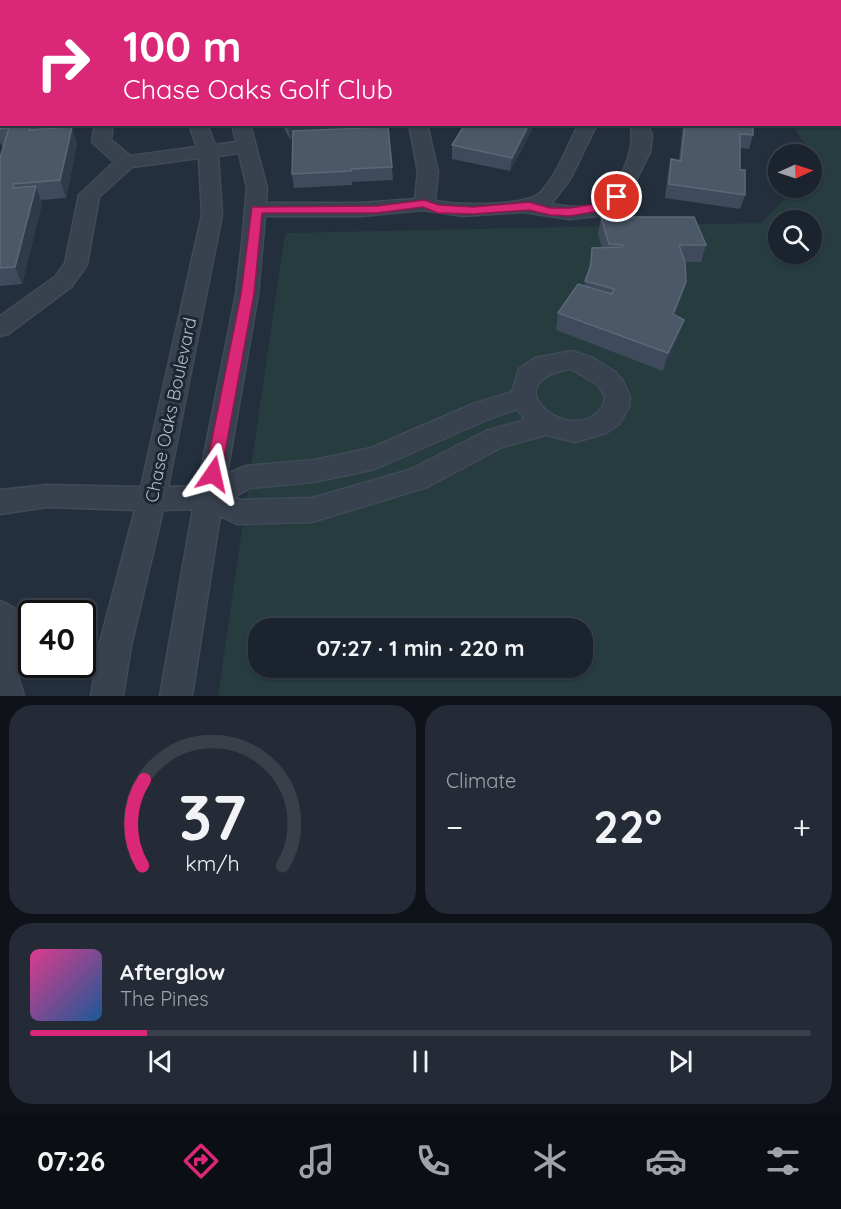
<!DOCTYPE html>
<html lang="en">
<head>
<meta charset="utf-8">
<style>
  body { margin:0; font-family:Quicksand,sans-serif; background:#242b36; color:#f1f3f6; height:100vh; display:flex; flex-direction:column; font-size:22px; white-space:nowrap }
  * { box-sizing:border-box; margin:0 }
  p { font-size:20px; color:#a0a4aa }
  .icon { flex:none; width:33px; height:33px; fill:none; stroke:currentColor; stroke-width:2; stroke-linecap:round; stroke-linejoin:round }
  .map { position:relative; height:696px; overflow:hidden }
  .panel { display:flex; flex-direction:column; gap:9px; padding:9px; background:#0f1319; flex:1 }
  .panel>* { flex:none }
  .hud { position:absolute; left:0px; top:0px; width:842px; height:126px; box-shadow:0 2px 4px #0004,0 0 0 2px #39404a; background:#db2777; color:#fff; overflow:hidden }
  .needle { width:39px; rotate:87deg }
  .buttons { position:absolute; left:768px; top:144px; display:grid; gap:12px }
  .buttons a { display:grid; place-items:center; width:54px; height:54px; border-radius:50%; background:#1b232e; box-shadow:0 2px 4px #0004,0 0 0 2px #39404a; font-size:30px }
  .speed { position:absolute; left:18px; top:600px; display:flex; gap:12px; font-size:30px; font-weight:700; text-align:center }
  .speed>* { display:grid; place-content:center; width:78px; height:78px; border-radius:50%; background:#1b232e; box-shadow:0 2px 4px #0004,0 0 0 2px #39404a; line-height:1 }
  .speed .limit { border:3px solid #111; border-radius:9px; background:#fff; color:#111 }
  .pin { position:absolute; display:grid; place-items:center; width:51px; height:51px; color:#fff; margin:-26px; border:3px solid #fff; border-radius:50%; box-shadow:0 2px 6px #0007 }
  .me { position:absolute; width:66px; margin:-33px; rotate:11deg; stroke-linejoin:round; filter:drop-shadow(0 0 4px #0008) }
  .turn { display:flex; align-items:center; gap:21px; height:126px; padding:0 24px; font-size:27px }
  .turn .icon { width:78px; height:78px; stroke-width:2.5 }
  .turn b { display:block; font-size:42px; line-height:51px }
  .big { font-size:45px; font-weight:800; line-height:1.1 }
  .panel .tile { flex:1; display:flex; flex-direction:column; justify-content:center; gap:9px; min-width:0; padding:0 21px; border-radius:24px; background:#242b36 }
  .panel .dial { align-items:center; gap:0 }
  .dial svg { height:156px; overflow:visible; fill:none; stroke:#39404a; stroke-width:7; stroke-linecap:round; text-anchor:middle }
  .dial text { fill:#f1f3f6; stroke:none }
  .song { display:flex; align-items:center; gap:18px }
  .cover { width:72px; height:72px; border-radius:9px; background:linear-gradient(135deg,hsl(330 70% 55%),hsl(210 70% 35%)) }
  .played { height:6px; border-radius:3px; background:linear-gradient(90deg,#db2777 15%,#39404a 15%) }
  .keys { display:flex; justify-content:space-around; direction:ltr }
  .heat { display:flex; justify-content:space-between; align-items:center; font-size:33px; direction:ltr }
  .panel .tiles { flex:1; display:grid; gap:9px; grid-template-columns:1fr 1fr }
  .tile:last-child { grid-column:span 2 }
  .trip { position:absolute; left:248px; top:618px; width:345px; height:60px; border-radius:24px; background:#1b232e; box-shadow:0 2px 4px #0004,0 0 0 2px #39404a; font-weight:800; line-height:60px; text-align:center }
  .dock { display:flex; height:96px; justify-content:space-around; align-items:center; background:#0b0e12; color:#a0a4aa }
  .dock .icon { width:42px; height:42px }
  .dock .active { color:#db2777 }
  .dock b { font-size:27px; color:#f1f3f6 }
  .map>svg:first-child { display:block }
  .green { fill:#263c3f; fill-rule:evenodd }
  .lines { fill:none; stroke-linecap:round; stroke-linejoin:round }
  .minor-casing { stroke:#414a57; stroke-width:3 }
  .minor { fill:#38414e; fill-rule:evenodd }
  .wall { fill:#3f4b5c }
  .shaded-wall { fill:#2f3b4b }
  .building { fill:#4b5868; stroke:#5c6777; stroke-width:1.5 }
  .route { fill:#db2777; stroke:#8e194d; stroke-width:1.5 }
  .labels { text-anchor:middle; stroke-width:6; stroke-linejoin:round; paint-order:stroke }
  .street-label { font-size:18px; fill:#b4bcc9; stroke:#1d2633 }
</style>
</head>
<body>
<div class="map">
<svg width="841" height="696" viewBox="0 0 841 696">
  <rect width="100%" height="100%" fill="#242f3e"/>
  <path class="green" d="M594,0H841V696H218L285,233L761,223L796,188H812V172L819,164L792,125L840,124V2ZM778,220H812V254H778ZM258,628H582V668H258Z"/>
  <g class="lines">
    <defs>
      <path id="minor" d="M60,0H80L59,2Z
        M116,0H133L134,2H117Z
        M284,0H301L302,2H285Z
        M342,0H358V2H343Z
        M390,0H406V2H391Z
        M0,8H2V18H0Z
        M0,49H2L0,60Z
        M95,124H113L111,140L130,156L197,147L189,124H207L215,145L236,142L232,124H250L267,188L266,203H362L415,199L418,172L409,124H427L438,172L435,201C456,205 524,207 540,193C557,176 567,146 579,124H597L570,179L551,204C564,206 580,209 593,205C617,196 638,148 630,124H648L652,136L650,152L632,188L619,207L598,216L569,219L523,212L463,216L423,210L362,216H265L258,294L227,474L246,466L314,460L371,448L473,404L512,392L519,369L535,358L572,351L593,358L615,372L623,381L630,397L629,407L619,424L606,433L575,442L546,435L502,447L427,487L312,522L237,524L220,516L192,696H160L193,509L163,510L131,646L123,696H91L99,646L135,510L47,507L0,514V490L47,485L141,487L202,215L199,158L132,167L99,197L87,264L84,269L71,287L8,334L0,336V316L55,277L65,263L79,195L114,162L92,142ZM239,153L247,188L242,243L236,294L198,486L168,487L222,215L218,156ZM571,369L598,385L605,397C604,407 601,410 593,416C559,438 496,381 571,369ZM517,409L525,420L486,431L409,470L312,498L240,500L234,497L250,488L314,482L375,469L491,418Z
        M0,601C36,615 41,646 17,673L24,696H0Z"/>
    </defs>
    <use href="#minor" class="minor-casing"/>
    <use href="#minor" class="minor"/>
  </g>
  <path class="wall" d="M172,0H267L268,2H174Z
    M473,0H564L567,2H474Z
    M0,67H2V124H62L61,128L77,144L66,198L41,200L42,203L22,284L0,286V158L4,146H2L0,142Z
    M282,124H355V126L341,129L392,167L393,180L352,182V185L294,188L292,174L293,139L290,140Z
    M535,124L510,171L452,159V145Z
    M683,124H753V135L749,149L740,148V170L745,195L740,209L665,198L668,173L671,159L679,160Z
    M601,217L706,245L701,262H685L686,282L681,299L675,315L679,337L663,371L556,330L558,313L584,286L588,272L592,248H602L598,234Z"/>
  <path class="shaded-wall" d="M181,0H190L191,2H181Z
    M52,124H62L57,142L52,125Z
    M296,124H355V126L290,140L288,126Z
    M529,124H535L510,171L512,158Z
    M72,127L77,144L66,198L60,180Z
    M36,186L42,203L22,284L15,267Z
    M686,282L681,299L669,332L673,314Z
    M684,320L679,337L663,371L668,353Z"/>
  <path class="building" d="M196,0H254L255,1L263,0L265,2H197Z
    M493,0H564L567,2H502L499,0L495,2Z
    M0,67H2V95H0Z
    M2,110V124H52L30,127L29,130L72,127L60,180L13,184V188L36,186L15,267L0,268V158L9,128L0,129V114Z
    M465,124H529L512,158L452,145Z
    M685,124H753V135L740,134V170H745V195L669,184L671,159L681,161Z
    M388,127L392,167L351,169V171L292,174L293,131Z
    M601,217H694L706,245H679L685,262L686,282L673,314L684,320L668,353L558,313L578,284L612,294L614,289L585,281L591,265L592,248L622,247L623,245L609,244Z"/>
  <path class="route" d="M617,193L623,197L611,209L570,216L550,215L529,210L473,214L438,213L423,207L377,213H262L254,294L221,474L218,479H208L205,474L241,294L252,207L377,206L424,200L439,205L473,207L529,202L550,208H570L603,203Z"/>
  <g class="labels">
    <g class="street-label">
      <text transform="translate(171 410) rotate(-78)" y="6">Chase Oaks Boulevard</text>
    </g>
  </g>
</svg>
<div class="buttons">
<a><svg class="needle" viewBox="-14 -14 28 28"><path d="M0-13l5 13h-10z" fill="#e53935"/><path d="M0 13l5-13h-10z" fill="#a0a4aa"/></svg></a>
<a><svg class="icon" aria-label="search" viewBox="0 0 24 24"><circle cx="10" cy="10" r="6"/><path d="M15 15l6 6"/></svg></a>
</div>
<div class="speed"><div class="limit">40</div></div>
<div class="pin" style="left:617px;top:197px;background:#d93025"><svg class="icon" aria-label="arrive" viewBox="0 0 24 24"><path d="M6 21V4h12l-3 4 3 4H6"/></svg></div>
<svg class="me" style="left:213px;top:474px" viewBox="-20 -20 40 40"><path d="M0-17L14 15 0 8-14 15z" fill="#db2777" stroke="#fff" stroke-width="4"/></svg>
<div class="trip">07:27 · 1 min · 220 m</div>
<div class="hud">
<div class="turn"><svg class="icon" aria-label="right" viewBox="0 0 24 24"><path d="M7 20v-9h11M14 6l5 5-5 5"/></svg><div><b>100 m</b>Chase Oaks Golf Club</div></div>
</div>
</div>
<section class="panel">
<div class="tiles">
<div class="tile dial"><svg viewBox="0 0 100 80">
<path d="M14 69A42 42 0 1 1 86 69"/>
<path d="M14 69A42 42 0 0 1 15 25" stroke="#db2777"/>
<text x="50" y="56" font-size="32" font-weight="700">37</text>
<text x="50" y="72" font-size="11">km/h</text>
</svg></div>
<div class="tile"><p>Climate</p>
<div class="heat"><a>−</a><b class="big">22°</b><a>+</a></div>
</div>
<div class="tile">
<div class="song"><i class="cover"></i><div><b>Afterglow</b><p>The Pines</p></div></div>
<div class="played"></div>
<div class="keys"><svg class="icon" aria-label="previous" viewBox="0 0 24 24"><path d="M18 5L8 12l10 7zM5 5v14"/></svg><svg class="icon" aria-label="pause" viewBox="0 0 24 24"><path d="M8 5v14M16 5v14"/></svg><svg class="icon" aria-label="next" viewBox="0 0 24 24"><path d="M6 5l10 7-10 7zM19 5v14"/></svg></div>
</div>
</div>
</section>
<nav class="dock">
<b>07:26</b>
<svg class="icon active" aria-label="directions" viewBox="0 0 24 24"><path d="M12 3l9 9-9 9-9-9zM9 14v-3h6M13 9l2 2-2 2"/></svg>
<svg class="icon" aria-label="music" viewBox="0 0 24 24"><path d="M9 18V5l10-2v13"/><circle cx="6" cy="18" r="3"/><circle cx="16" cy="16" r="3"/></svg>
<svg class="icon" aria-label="phone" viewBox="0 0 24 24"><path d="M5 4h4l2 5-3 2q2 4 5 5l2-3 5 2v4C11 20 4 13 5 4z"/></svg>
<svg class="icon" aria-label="climate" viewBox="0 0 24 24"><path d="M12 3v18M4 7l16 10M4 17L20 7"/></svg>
<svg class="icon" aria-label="car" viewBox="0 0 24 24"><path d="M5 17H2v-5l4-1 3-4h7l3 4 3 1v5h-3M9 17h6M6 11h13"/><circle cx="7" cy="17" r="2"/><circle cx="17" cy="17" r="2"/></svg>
<svg class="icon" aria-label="filters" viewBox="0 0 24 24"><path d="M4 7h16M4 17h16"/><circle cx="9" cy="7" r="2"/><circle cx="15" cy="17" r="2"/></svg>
</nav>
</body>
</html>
